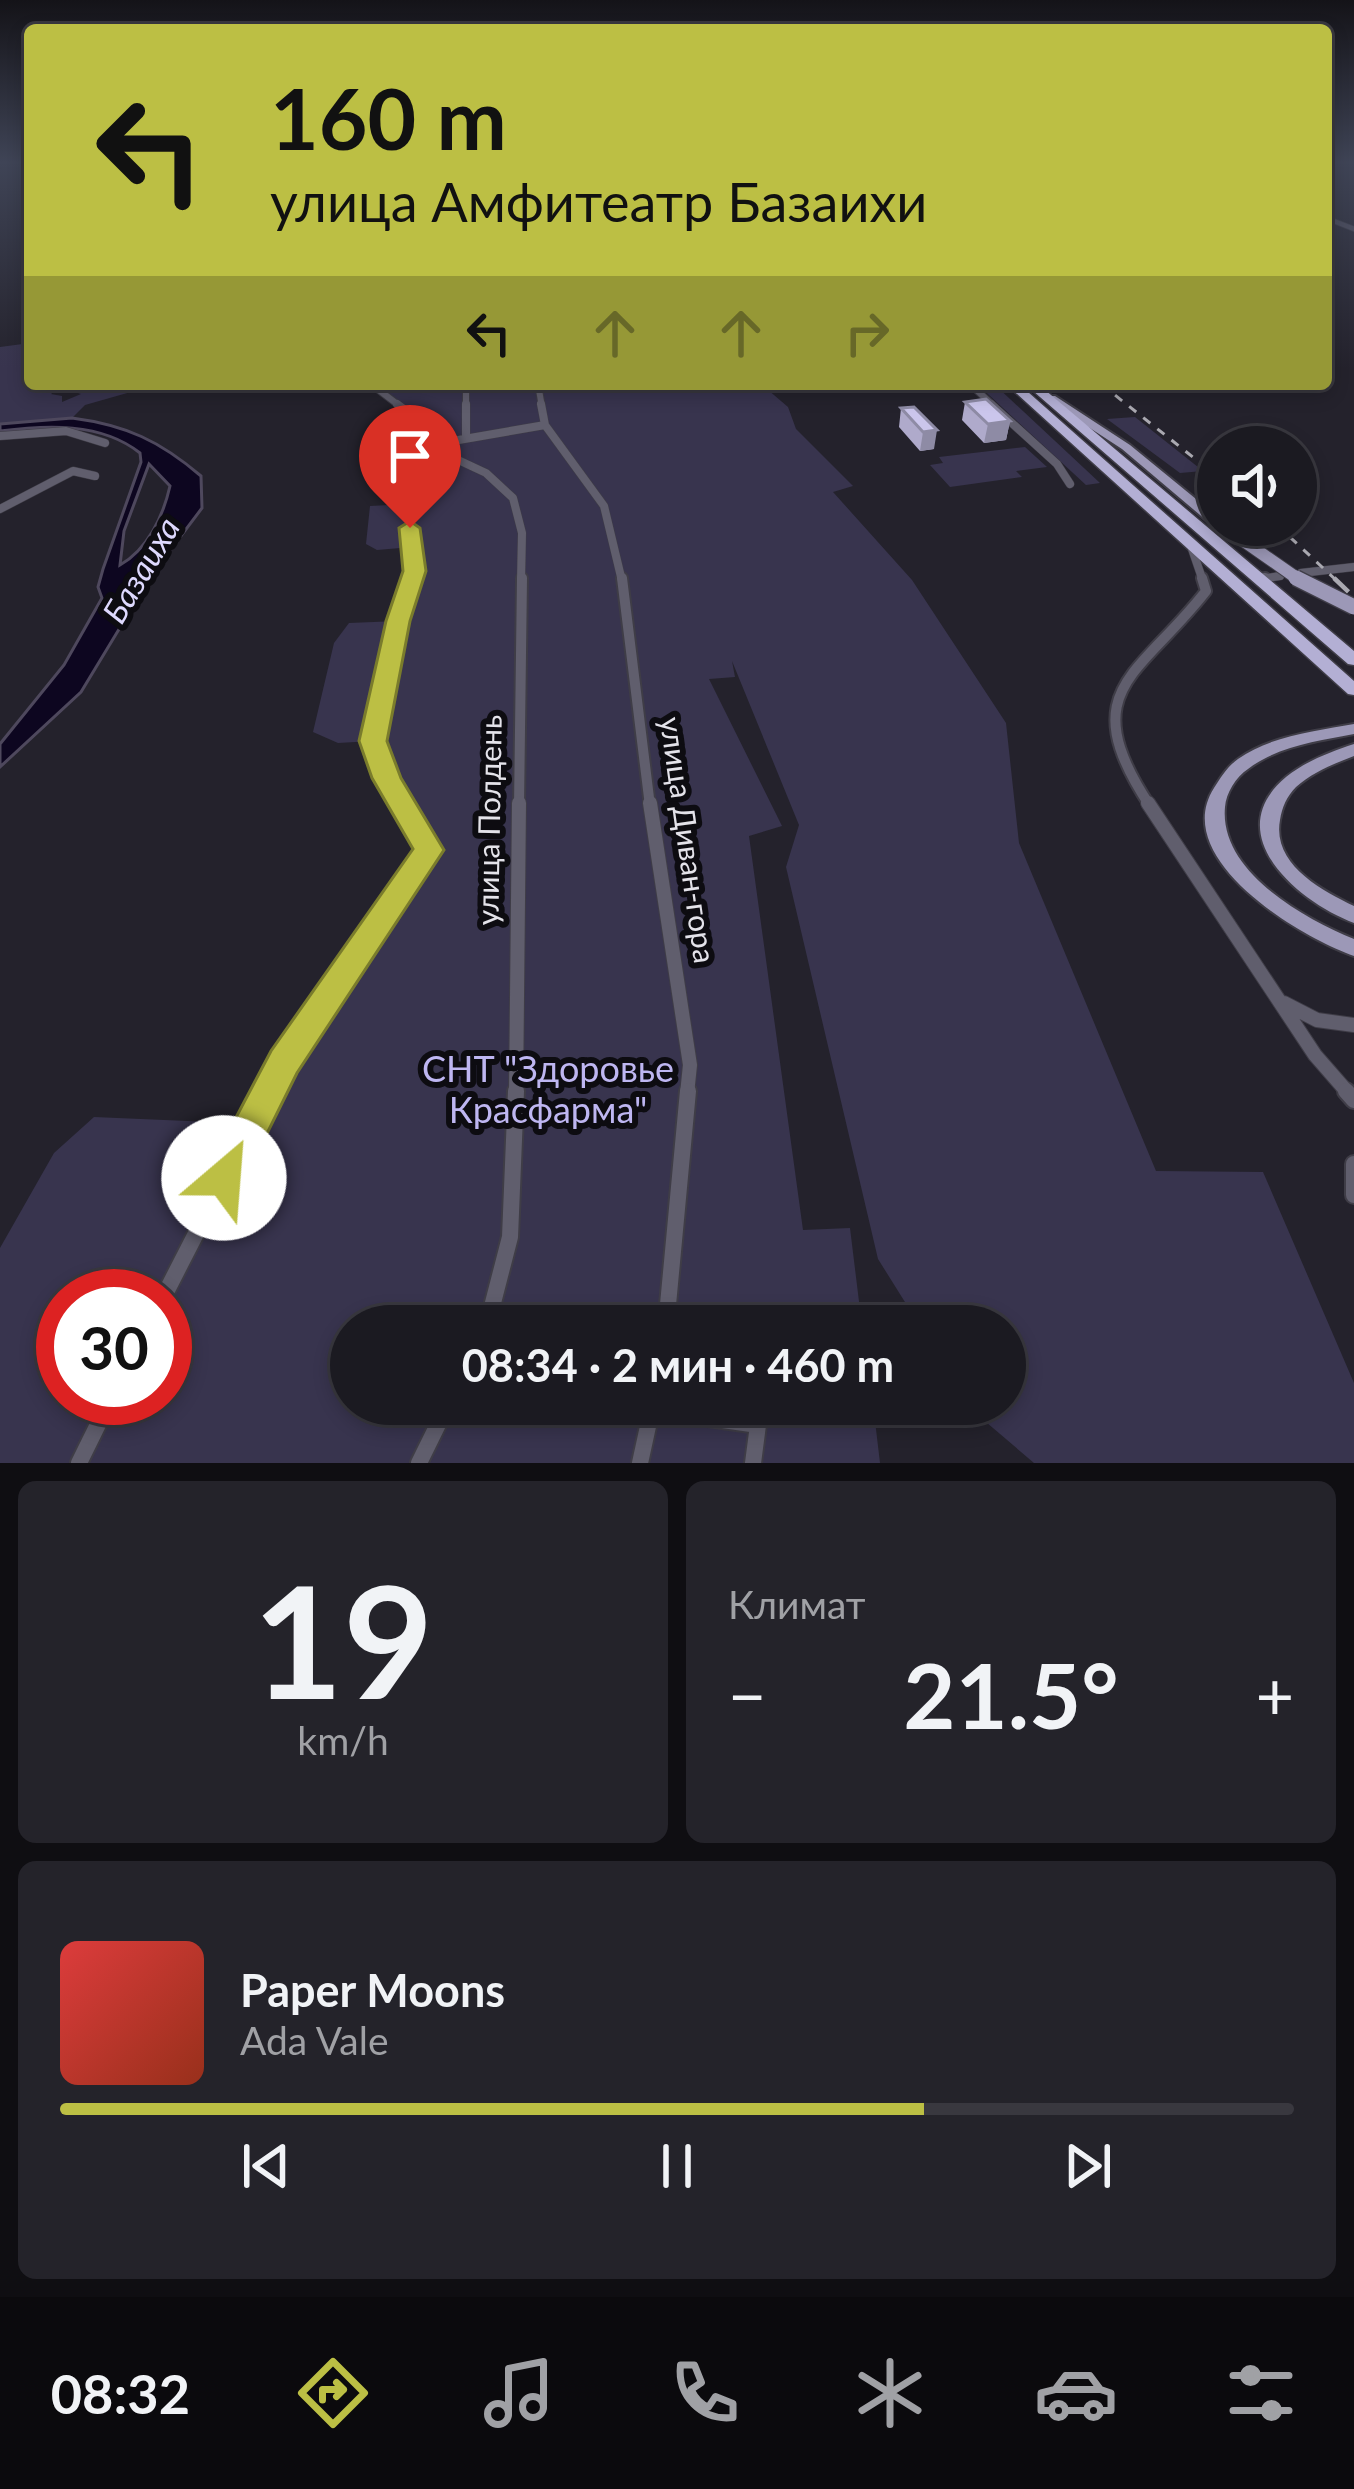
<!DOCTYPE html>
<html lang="ru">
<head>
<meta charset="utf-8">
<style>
  body { margin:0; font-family:Lato,sans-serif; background:#24232a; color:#f1f3f6; height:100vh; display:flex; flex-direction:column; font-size:45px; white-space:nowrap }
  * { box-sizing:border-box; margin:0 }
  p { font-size:39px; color:#a0a1a5 }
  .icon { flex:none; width:66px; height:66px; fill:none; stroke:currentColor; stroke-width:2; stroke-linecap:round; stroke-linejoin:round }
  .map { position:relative; height:1463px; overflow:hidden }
  .drawer { display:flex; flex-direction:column; gap:18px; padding:18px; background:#0f0e12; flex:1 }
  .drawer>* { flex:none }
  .hud { position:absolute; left:24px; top:24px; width:1308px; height:366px; border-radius:12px; box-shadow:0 6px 18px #0003,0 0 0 3px #39383f; background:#bcbf44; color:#111; overflow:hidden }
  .fabs { position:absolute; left:1197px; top:426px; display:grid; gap:24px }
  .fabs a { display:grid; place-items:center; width:120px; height:120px; border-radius:50%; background:#1b1a21; box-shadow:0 6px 18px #0003,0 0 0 3px #39383f; font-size:60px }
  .speed { position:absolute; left:36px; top:1269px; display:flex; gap:24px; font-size:60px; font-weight:700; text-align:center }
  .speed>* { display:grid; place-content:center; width:156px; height:156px; border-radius:50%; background:#1b1a21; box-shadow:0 6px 18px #0003,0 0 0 3px #39383f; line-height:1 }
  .speed .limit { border:18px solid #d22; background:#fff; color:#111 }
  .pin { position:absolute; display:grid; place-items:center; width:102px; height:102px; color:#fff; margin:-123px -51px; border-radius:50% 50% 50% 0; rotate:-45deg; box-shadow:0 0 12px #0007 }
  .pin .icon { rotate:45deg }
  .me { position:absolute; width:132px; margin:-66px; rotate:27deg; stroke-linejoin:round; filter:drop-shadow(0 0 9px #0008) }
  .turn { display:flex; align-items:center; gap:42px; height:252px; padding:0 48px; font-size:54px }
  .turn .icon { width:156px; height:156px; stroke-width:2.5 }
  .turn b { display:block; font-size:84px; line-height:102px }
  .lanes { display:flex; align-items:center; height:114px; padding:0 48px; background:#0003; justify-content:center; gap:60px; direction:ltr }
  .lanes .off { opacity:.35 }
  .big { font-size:90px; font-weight:700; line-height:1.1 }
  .drawer .widget { flex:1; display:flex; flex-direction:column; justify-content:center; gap:18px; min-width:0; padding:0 42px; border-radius:18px; background:#24232a }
  .drawer .dial { align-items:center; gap:0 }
  .dial b { font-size:156px; line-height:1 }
  .song { display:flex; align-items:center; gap:36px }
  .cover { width:144px; height:144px; border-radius:18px; background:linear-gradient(135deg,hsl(0 70% 55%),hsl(10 70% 35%)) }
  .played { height:12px; border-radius:6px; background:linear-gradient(90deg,#bcbf44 70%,#39383f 70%) }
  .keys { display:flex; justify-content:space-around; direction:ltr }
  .heat { display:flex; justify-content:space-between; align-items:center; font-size:66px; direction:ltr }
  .drawer .tiles { flex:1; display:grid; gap:18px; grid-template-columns:1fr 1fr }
  .widget:last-child { grid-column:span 2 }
  .trip { position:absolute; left:330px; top:1305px; width:696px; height:120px; border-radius:60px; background:#1b1a21; box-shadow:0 6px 18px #0003,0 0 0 3px #39383f; font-weight:700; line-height:120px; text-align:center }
  .tabs { display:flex; height:192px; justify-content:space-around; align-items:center; background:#0b0a0d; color:#a0a1a5 }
  .tabs .icon { width:84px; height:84px }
  .tabs .current { color:#bcbf44 }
  .tabs b { font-size:54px; color:#f1f3f6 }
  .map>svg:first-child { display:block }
  .green { fill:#38344e; fill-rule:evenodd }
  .water { fill:#0d0620; stroke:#4e485d; stroke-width:3; fill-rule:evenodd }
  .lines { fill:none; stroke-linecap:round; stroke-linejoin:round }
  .street-far5-casing { stroke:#3f3d47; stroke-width:6 }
  .street-far4-casing { stroke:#3f3d47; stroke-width:8 }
  .street-far3-casing { stroke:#3f3d47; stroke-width:9 }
  .street-far2-casing { stroke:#3f3d47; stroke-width:14 }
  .street-far1-casing { stroke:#3f3d47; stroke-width:16 }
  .street-casing { stroke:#3f3d47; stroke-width:20 }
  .primary-casing { stroke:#3f3d47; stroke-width:4 }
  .highway-casing { stroke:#3f3d47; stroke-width:3 }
  .street-far5 { stroke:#605e6d; stroke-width:4.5 }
  .street-far4 { stroke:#605e6d; stroke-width:6 }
  .street-far3 { stroke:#605e6d; stroke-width:8 }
  .street-far2 { stroke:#605e6d; stroke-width:10 }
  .street-far1 { stroke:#605e6d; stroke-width:14 }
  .street { stroke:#605e6d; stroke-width:16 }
  .primary { fill:#9c98b7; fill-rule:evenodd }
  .highway { fill:#b3afd4; fill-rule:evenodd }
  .rail-far1 { stroke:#aaa9b1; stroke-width:3; stroke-dasharray:9 9; stroke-linecap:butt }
  .rail { stroke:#aaa9b1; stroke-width:4.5; stroke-dasharray:20 20; stroke-linecap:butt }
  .primary-bridge-far1-casing { stroke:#3f3d47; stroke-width:14; stroke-linecap:butt }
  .primary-bridge-casing { stroke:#3f3d47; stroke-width:18; stroke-linecap:butt }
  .primary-bridge-far1 { stroke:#9c98b7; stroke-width:12 }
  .primary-bridge { stroke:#9c98b7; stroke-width:15 }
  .wall { fill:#afaacb }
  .shaded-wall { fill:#8e8ba5 }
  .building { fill:#cbc6ec; stroke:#8e8ba5; stroke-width:3 }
  .route { fill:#bcbf44; stroke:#7a7c2c; stroke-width:3 }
  .labels { text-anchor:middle; stroke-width:12; stroke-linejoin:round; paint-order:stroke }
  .street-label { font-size:30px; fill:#e4e3ea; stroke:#0d0c11 }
  .water-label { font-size:33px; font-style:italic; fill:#ded9fe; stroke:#0d0c11 }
  .near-park-label { font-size:36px; fill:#beb6f1; stroke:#0d0c11 }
</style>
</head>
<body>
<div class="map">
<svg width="1354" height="1463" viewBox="0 0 1354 1463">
  <rect width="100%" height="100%" fill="#24222c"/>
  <path class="green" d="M30,343V384H62L51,394L62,396V402L81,394L72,391C98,379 130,384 159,384L85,405L72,418L0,424V347Z
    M371,384H761L788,407L796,429L853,486L833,492L912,580L1006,723L1019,843L1156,1171L1263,1172L1354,1383V1463H1034L973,1411L968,1404H1005V1326H920L878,1259L786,867L799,825L732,661L735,677L709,679L782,826L749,836L803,1230L850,1228L862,1326H351V1404H873L880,1463H0V1248L54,1153L94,1117L211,1122L244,1139L284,1062L428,850L373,741L338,743L313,732L334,643L349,623L398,621L414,571L412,547L377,550L366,544L370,506L409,504L422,479L456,459L447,442ZM63,1296H165V1398H63Z
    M977,384H994L1100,483L1086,485Z
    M1135,417L1203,471L1180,473L1107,419Z
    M1025,447L1047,467L1016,471L1022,477L950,487L930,465L943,463L939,457Z"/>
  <path class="water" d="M72,418C126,425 160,441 201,476L202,508L153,573L81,692L0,767V744L64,665L102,598L98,587L103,569L141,462L140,453C101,422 46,425 0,431V424ZM149,464L170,486C163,517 147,550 120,565L124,531Z"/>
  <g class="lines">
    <defs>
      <path id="street-far5" d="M1326,218L1354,229"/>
      <path id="street-far4" d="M371,384L401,407
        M466,384V407
        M538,384L542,407
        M970,384L995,407"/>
      <path id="street-far3" d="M397,404L447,442L456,459L486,473L513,498L522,533L521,581
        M466,404V436
        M541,404L545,425L604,506L622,581
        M991,404L1057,464L1070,484
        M0,436L66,431L105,443
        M447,442L545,425
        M0,509L73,471L95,476
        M1191,546L1203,581
        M1301,573L1354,567
        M1260,579L1280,576
        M410,581C430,518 374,508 456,459"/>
      <path id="street-far2" d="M622,578L650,806
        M1260,579L1265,578
        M403,806L373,741L411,578
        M519,806L522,578
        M1150,806C1073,689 1139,677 1206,591L1202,578"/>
      <path id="street-far1" d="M650,803L690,1065L687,1094
        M1148,803L1315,1055L1349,1094
        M1284,1003L1317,1020L1354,1025
        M268,1094L284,1062L429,850L401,803
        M516,1094L519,803"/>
      <path id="street" d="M1346,1091L1354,1100
        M1354,1164V1195
        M164,1296L269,1091
        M487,1326L510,1237L516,1091
        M666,1326L688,1091
        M652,1410L758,1425L753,1463
        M79,1463L111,1398
        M419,1463L448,1404
        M640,1463L652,1408"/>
      <path id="primary" d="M1047,396H1055L1130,445L1218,517V525L1223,526H1213L1122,449L1047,400Z
        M1354,724V734C1318,741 1278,746 1248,769C1236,777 1226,793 1225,807C1219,871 1303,918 1354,939V956C1300,937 1169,859 1214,788C1221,777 1227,767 1238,759C1270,736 1316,731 1354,724Z
        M1354,744V756C1333,764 1313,772 1296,787C1287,796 1282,807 1280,820C1272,864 1321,890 1354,906V923C1298,902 1218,834 1286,777C1306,761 1330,752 1354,744Z"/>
      <path id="highway" d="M1006,384H1019L1354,681V695L1348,694Z
        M1025,384H1038L1354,651V665L1348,664Z"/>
    </defs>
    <use href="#street-far5" class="street-far5-casing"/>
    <use href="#street-far4" class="street-far4-casing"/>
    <use href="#street-far3" class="street-far3-casing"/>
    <use href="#street-far2" class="street-far2-casing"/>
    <use href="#street-far1" class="street-far1-casing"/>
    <use href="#street" class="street-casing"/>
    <use href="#primary" class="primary-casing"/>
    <use href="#highway" class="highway-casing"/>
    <use href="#street-far5" class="street-far5"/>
    <use href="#street-far4" class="street-far4"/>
    <use href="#street-far3" class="street-far3"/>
    <use href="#street-far2" class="street-far2"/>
    <use href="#street-far1" class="street-far1"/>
    <use href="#street" class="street"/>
    <use href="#primary" class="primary"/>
    <use href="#highway" class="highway"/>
    <path class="rail-far1" d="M1101,384L1218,477
      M1277,525L1337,581"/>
    <path class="rail" d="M1334,578L1354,597"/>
    <defs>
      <path id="primary-bridge-far1" d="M1221,525L1301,581"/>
      <path id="primary-bridge" d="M1296,578L1354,607"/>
    </defs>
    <use href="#primary-bridge-far1" class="primary-bridge-far1-casing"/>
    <use href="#primary-bridge" class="primary-bridge-casing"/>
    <use href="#primary-bridge-far1" class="primary-bridge-far1"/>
    <use href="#primary-bridge" class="primary-bridge"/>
  </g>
  <path class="wall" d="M965,402L1010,421L1006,440L984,443L962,420Z
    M914,407L934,449L920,451L899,427L901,408Z"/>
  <path class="shaded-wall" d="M1010,421L1006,440L984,443L988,424Z
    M937,430L934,449L920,451L923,432Z"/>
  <path class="building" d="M986,399L1010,421L988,424L965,402Z
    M914,407L937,430L923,432L901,408Z"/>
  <linearGradient id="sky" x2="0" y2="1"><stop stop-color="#141318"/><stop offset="0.44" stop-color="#3f4456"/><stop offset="1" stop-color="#3f4456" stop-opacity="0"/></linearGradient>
  <rect width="1354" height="369" fill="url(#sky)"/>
  <path class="route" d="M410,521L420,528L426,571L410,621L387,741L401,778L444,850L297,1073L238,1192L224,1198L210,1192L204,1178L271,1051L413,849L372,778L359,741L386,621L403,571L399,528Z"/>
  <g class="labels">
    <g class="street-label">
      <text transform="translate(490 820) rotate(-89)" y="10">улица Полдень</text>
      <text transform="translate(687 840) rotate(82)" y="10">улица Диван-гора</text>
    </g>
    <g class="water-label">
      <text transform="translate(141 570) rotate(-59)" y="12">Базаиха</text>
    </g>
    <g class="near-park-label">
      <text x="548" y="1082">СНТ "Здоровье<tspan x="548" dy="41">Красфарма"</tspan></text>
    </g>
  </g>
</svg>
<div class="fabs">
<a><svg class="icon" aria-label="sound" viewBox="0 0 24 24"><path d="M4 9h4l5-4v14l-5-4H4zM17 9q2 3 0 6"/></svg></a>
</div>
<div class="speed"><div class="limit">30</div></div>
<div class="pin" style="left:410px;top:528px;background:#d93025"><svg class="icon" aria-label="arrive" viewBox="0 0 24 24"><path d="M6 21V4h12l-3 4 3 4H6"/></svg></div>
<svg class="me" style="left:224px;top:1178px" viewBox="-20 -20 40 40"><circle r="19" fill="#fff"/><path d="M0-13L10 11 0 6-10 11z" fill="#bcbf44"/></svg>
<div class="trip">08:34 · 2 мин · 460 m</div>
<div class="hud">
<div class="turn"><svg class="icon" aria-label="left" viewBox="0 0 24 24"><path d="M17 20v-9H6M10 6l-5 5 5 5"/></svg><div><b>160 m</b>улица Амфитеатр Базаихи</div></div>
<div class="lanes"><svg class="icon" aria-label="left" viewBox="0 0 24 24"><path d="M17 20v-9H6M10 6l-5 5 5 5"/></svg><svg class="icon off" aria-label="ahead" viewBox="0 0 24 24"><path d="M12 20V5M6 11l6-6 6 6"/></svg><svg class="icon off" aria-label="ahead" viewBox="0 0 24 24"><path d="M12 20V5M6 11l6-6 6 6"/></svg><svg class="icon off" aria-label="right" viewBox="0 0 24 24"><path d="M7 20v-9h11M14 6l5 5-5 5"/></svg></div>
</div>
</div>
<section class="drawer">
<div class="tiles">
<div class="widget dial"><b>19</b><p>km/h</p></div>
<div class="widget"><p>Климат</p>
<div class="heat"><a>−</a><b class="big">21.5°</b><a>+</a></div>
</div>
<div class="widget">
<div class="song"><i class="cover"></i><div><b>Paper Moons</b><p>Ada Vale</p></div></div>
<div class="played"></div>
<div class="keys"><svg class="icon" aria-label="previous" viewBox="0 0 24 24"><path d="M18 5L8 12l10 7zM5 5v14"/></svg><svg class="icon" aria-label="pause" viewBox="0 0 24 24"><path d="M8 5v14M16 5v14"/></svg><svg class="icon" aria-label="next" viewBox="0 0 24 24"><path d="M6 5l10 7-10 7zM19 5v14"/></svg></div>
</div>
</div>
</section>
<nav class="tabs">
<b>08:32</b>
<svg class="icon current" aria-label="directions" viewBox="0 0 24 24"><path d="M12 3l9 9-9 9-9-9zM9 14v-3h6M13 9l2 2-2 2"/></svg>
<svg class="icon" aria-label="music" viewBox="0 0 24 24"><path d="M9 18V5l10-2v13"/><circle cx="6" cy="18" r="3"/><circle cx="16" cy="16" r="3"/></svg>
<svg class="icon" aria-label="phone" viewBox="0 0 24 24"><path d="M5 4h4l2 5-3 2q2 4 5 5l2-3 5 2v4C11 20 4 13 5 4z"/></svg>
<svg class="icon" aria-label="climate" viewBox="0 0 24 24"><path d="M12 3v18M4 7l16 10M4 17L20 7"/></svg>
<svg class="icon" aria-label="car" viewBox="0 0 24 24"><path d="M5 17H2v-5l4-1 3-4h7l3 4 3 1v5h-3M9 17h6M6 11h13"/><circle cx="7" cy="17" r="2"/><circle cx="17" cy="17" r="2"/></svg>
<svg class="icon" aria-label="filters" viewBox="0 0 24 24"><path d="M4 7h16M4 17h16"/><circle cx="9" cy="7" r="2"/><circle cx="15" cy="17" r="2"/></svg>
</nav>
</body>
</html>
